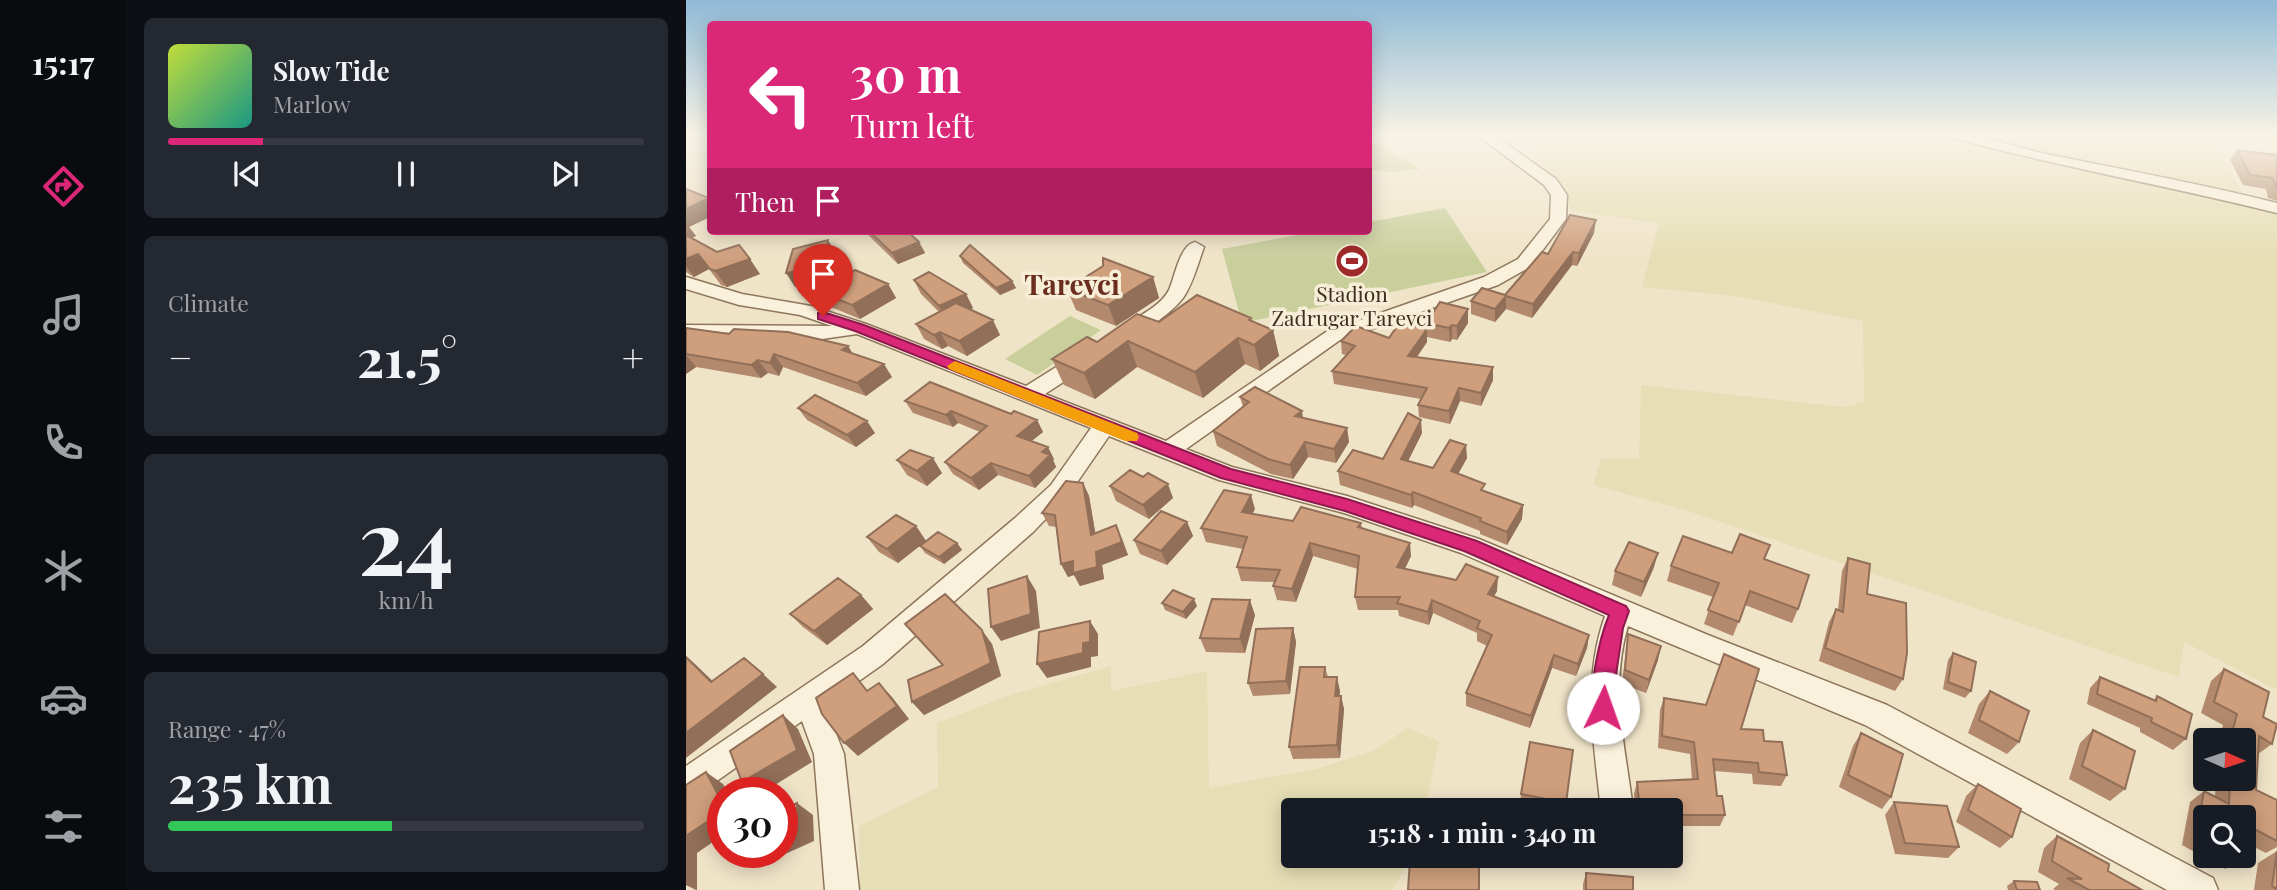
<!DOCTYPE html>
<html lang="en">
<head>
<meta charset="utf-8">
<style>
  body { margin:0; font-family:"Playfair Display",serif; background:#242831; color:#f1f3f6; height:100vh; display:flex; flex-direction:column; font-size:26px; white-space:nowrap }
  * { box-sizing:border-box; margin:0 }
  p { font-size:23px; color:#9ea1a6 }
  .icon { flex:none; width:38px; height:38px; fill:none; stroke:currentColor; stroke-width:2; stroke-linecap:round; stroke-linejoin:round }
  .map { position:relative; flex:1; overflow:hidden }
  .sheet { display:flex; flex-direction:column; gap:18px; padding:18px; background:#0d0f14; width:560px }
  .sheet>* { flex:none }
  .guide { position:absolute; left:21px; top:21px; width:665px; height:214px; border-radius:7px; box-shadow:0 4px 18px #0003; background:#db2777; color:#fff; overflow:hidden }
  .needle { width:46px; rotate:93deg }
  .buttons { position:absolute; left:1507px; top:728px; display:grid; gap:14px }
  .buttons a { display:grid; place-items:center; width:63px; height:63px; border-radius:7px; background:#171b24; box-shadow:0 4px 18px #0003; font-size:35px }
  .speed { position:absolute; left:21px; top:777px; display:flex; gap:14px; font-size:35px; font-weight:700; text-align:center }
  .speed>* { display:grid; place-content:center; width:91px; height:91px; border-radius:50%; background:#171b24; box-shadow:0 4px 18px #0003; line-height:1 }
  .speed .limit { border:10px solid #d22; background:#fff; color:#111 }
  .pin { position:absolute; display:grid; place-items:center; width:60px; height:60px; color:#fff; margin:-72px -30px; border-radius:50% 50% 50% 0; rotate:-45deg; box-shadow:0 0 7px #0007 }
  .pin .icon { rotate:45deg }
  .me { position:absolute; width:77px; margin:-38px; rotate:3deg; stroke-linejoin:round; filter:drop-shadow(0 0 5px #0008) }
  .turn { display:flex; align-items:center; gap:24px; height:147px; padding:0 28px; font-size:32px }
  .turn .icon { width:91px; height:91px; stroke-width:2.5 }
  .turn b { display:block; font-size:49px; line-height:60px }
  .then { display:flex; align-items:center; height:66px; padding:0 28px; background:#0003; gap:14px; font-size:26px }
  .big { font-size:52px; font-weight:700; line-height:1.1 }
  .sheet .card { flex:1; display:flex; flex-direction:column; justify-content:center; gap:10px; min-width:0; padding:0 24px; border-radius:10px; background:#242831 }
  .sheet .dial { align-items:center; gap:0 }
  .dial b { font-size:91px; line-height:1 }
  .song { display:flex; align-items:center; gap:21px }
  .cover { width:84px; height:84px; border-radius:10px; background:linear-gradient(135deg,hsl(70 70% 55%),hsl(170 70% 35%)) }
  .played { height:7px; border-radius:4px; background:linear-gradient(90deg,#db2777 20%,#363941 20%) }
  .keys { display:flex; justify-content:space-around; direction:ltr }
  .heat { display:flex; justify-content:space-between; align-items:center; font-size:38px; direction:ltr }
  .charge { height:10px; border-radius:5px; background:linear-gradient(90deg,#34c759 47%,#363941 0) }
  .trip { position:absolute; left:595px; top:798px; width:402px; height:70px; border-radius:7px; background:#171b24; box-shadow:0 4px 18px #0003; font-weight:700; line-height:70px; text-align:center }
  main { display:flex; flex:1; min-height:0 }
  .menu { display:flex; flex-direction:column; width:126px; justify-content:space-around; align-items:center; background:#090b0e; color:#9ea1a6 }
  .menu .icon { width:49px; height:49px }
  .menu .active { color:#db2777 }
  .menu b { font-size:32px; color:#f1f3f6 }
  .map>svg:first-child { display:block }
  .farmland { fill:#e6deb5 }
  .green { fill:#c9cf9b }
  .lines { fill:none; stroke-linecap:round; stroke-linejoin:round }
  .street-casing { stroke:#8d765c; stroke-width:3 }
  .street { fill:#faf1dc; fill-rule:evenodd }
  .wall { fill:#b2896c }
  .shaded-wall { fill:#916f58 }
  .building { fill:#cf9f7d; stroke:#916f58; stroke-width:2 }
  .route { fill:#db2777; stroke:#8e194d; stroke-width:2 }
  .slow { fill:#f59e0b }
  .labels { text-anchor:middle; stroke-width:7; stroke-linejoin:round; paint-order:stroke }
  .far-poi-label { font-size:21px; fill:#3d2e20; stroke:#f7eed8 }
  .quarter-label { font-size:28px; font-weight:bold; fill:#6b2e1e; stroke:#f7eed8 }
</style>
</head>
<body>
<main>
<nav class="menu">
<b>15:17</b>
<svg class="icon active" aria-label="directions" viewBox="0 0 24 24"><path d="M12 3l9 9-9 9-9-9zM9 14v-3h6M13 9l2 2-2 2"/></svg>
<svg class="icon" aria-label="music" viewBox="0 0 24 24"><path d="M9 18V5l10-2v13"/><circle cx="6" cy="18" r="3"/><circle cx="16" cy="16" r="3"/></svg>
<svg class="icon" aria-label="phone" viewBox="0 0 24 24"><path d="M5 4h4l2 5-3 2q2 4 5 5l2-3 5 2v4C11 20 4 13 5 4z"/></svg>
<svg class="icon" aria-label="climate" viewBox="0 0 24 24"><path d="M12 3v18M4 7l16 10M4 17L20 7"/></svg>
<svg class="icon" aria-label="car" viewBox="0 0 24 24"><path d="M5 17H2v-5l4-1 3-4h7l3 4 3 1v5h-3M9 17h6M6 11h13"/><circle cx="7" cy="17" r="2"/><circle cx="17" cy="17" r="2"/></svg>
<svg class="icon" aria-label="filters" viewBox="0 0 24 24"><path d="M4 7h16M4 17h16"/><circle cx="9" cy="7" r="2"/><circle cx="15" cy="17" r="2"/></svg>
</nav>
<section class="sheet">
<div class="card">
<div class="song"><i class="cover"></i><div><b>Slow Tide</b><p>Marlow</p></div></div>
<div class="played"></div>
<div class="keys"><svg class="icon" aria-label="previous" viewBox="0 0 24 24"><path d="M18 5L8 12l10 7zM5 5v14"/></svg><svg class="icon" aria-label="pause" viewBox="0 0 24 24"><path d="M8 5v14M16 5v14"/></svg><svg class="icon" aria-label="next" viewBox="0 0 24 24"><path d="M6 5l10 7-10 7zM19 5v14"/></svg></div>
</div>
<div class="card"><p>Climate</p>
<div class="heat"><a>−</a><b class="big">21.5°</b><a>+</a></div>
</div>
<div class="card dial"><b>24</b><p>km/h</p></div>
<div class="card"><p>Range · 47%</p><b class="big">235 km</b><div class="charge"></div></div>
</section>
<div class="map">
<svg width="1591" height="890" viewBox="0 0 1591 890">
  <rect width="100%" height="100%" fill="#f0e4c8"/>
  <path class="farmland" d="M856,135H1524L1558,196V204L1591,213V690L1498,642L1493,677L999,510L907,485L915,459L953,458L955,385L1159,407L1178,402L1177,321L1049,296L956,287L973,223L886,211L877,186L853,163Z
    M425,666V691L521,671L523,788L630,769L687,751L722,728L753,741L739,810H607V856H727L706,890H174L173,826L252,787L251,723L327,694Z"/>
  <path class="green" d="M683,140L734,169L708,172L683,170Z
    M759,208L801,272L556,323L536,249L633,231H682L683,222Z
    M384,316L415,330L351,375L319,359Z"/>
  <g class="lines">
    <defs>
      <path id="street" d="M791,135H808L870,179L881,195L880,219L844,267L812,285L654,340L500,449L546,467L661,496L793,539L1022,635L1201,705L1527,878L1532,890H1481L1179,725L942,626C923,688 940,749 947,810H915C908,744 896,681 919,616L775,553L658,513L533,480L423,436L381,497L347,532L197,664L139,705L158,754L173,890H139L128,754L116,721L11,795L0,799V766L177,646L329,518L365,485L405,428L171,334L136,339L82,336L0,337V325L146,326L114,315L53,305L0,289V277L56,294L125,306L180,324L340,386L391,354H405L408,359L405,364L359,394L480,441L640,332L798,277L832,259L864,219L865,195L858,185Z
        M1265,135C1300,135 1331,148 1365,155C1440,170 1516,184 1591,203V213C1483,186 1374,167 1267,138Z
        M509,242L518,247C512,263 507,284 497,298C487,312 445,344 429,339L426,335L429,331C445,320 474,308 483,290C489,276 494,245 509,242Z"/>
    </defs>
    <use href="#street" class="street-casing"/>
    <use href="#street" class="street"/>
  </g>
  <path class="wall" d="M1551,150L1591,155V201L1582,198L1580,189L1557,185L1544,160Z
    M0,189L3,227L10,236L6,238L31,252L74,274L41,287L35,285L23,269L8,277L0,272Z
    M180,231H221L233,242L239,253L212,264L182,235Z
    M908,233L891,266L886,265L846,318L820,309L809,322L785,314V301L819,295L862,254Z
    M150,253L144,279L159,276L202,284L210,298L174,319L135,303L126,289L142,280L109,287Z
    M274,256L326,281L330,288L314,295L277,263Z
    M467,277L473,298L430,326L390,310L381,289Z
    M228,280L280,294L287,308L284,309L314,335L281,356L262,346L256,349L238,339L230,324L253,312L235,294Z
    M566,321L587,330L593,356L574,371L559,364L517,398L451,367L409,399L378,385L366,359L411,342L473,322Z
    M740,323H782L771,340L766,339L764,342L741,337Z
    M0,328L162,346L166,353L206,377L180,396L97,367L93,376L82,373L75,378L10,367L0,374Z
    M741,329V342L731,357L807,380L795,406L774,401L764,424L733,417L732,405L735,399L648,384L646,371L660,355L656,354L655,341L703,338Z
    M554,397L617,418L661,428L663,442L650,463L622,457L607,479L585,474L531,446L527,431L557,407Z
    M219,401L325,414L351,420L357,432L345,441L368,459L367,460L370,467L349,488L312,475L293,490L267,474L259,462L294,432L272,423L267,427L227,413Z
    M112,408L189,433L170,447L121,420Z
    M736,433L722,461L747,468L781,458L772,474L799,492L837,505L836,519L821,545L794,534V531L728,505L726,508L654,485L652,471L697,459Z
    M211,460L256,473L241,486L221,475Z
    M397,483L403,496L409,533L436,538L442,555L416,565L418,579L394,586L388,575L382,577L375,564L371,527L363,526L356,513Z
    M424,486L487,498L463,519L430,501Z
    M569,509L566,514L607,521L675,523L676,528L725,556L719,569L811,591L808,596L903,635L901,648L890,676L866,668L844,728L780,706V693L801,646L791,641V633L747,613L743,625L713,616L712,610H672L669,597L672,569L627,556L610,602L591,600L587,586L589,582L555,581L551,567L557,549L520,542L515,528Z
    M501,522L507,536L481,565L454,554L448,540Z
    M230,526L240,541L212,563L193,552L181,537Z
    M271,543L276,550L258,564L239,553L234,546Z
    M1046,553L1078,559L1112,609L1106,623L1059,605L1047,636L1018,624L1027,597L981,581L985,566Z
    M1162,558L1181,594L1217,679L1209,691L1133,661L1143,622L1150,609L1152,610L1156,571Z
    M968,567L955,597L926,585L929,571Z
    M175,595L187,609L141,645L117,627L104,614Z
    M476,603L511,606L500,619L479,610Z
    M569,615L559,653L520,652L514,638Z
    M219,624L306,644L315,676L238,715L226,702L256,665Z
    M607,628L610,642L604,694L567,696L562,683Z
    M942,634L972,660L960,693L936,684L940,648Z
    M1267,653L1285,691L1279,698L1257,689L1262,660Z
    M639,667L642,677L654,691L653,696H655L658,709L654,758L607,759L603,747Z
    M1538,669L1577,717L1586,744L1572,754L1570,790L1591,800V847L1580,853L1558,842V817H1519V856H1555V859L1539,869L1496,845L1504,802L1518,791L1529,797L1530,779H1558V740H1533L1537,725L1515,713L1525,681Z
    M1414,677L1468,700L1471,696L1500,739L1487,750L1454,732V728L1401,704L1404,688Z
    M1304,691L1333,742L1321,754L1282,733L1293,704Z
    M978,698L1055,729L1078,741L1101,775L1095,786L1067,784L1066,774L1028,771L1031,796L1039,815L1034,826H992L993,833L989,844H985V810H949L948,794L951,782L1006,780L1004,754L972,748L974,710Z
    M1407,730L1439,789L1424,801L1383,779L1394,743Z
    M1175,733L1205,797L1196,809L1153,787L1167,746Z
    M887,750L879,810H854L834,806L835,794Z
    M1292,784L1326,837L1314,848L1270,822L1280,796Z
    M1208,802L1273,847L1262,858L1209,854L1199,815Z
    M1371,836L1422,871L1456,890H1369L1367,889L1373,884L1352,872L1358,848Z
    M1591,851V890H1568L1572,863Z
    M900,873L947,890H897V884Z
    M1328,881L1354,890H1322L1321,886Z"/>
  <path class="shaded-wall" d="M23,198L24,200V217L3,227L10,236L0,240V209Z
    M910,220L908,233L891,266L893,253Z
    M142,240L150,253L144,280L109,287L100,273Z
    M233,242L239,253L212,264L206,253Z
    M887,252L886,265L846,318L847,304Z
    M12,254L23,269L8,277L0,266V259Z
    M64,259L74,274L41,287L29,271Z
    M467,277L473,298L430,326L422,305Z
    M326,281L330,288L314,295L310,288Z
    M202,284L210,298L174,319L166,305Z
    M280,294L287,308L261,320L253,306Z
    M820,296V309L809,322V309Z
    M782,309V323L771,340V326Z
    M565,318L571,343L587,330L593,356L574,371L563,320Z
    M307,320L314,335L281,356L273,341Z
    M766,325V339L764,342L763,328Z
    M741,329V342L723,368L722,356Z
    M254,332L262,346L256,349L248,335Z
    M552,338L559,364L517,398L509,372Z
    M442,341L451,367L409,399L398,373Z
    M162,346L170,359L156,350Z
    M88,354L97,367L93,376L84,363Z
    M0,355L10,367L0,374Z
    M72,360L82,373L75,378L65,365Z
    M198,364L206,377L180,396L171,383Z
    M807,367V380L795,406V393Z
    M773,388L774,401L764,424L763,411Z
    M265,411L272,423L267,427L260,415Z
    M616,411L618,425L609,416Z
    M351,420L357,432L337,448L331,436Z
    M735,420L736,433L716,473L715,459Z
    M181,421L189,433L170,447L161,435Z
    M661,428L663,442L650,463L648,449Z
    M619,442L622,457L607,479L604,465Z
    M780,445L781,458L766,485L765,471Z
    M362,447L368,459L367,460L370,467L349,488L343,476L356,452Z
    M247,458L256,473L241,486L231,471Z
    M305,463L312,475L293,490L285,478Z
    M397,483L403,496L412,548L405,535Z
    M482,484L487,498L463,519L457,505Z
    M727,492L728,505L726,508L725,495Z
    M565,495L569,509L560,525L556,512Z
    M837,505L836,519L821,545V532Z
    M501,522L507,536L481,565L475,551Z
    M430,525L442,555L416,565L418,579L394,586L388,575L382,577L375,564L410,552Z
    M230,526L240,541L212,563L201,549Z
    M271,543L276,550L258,564L253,557Z
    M624,543L627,556L610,602L606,589Z
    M724,543L725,556L713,580L711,567Z
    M972,553L968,567L955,597L958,582Z
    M341,576L350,591L354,628L315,641L305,627Z
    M812,577L811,591L802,607V594Z
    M175,595L187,609L141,645L128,631Z
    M508,599L511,606L500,619L497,612Z
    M564,600L569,615L559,653L554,639Z
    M746,600L747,613L743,625L742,612Z
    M404,621L412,634V656L405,657V667L361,678L351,664L397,643Z
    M607,628L610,642L604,694L600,681Z
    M296,630L306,644L315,676L238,715L226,702Z
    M903,635L901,648L890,676L892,664Z
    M975,646L972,660L960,693L963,680Z
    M868,655L866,668L844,728L845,716Z
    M0,656L9,664L40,694L25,682Z
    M77,674L91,687L0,758V733Z
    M651,677L654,691L652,709L649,696Z
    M193,683L206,697L223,719L172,756L158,743Z
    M655,696L658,709L654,758L651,745Z
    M97,715L112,729L126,762L76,793H71L56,782Z
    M20,772L37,784L42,793H37V804Z
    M111,803L127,815L128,841L97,855L94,852H96V836Z
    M37,811V835L11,853V890H10L0,885V836Z"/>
  <path class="building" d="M1551,150L1591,155V188L1590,187L1587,178L1564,175Z
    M0,189L23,198L0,209Z
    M884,215L910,220L893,253L887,252L847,304L820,296L809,309L785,301L796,288L819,295L856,252L862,254Z
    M183,231H221L233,242L206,253Z
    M0,235L31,252L53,245L64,259L29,271L24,269L12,254L0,259Z
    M142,240L136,267L100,273L107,249Z
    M284,245L326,281L310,288L274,256Z
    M417,258L467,277L422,305L381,289L417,266Z
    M169,270L202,284L166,305L126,289L154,274L159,276Z
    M243,272L280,294L253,306L228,280Z
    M511,295L565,318L563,320L587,330L568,345L552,338L509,372L442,341L398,373L366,359L401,337L411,342L451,314L473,322Z
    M754,302L782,309L771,326L766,325L763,328L740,323Z
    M270,303L307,320L273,341L254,332L248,335L230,324Z
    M714,322L741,329L722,356L807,367L795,393L773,388L763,411L732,405L741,388L646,371L669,346L655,341L670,326L703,338Z
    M0,328L43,334L48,329L102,332L162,346L156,350L198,364L171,383L88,354L84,363L72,360L65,365L0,354Z
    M244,382L325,414L328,411L351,420L331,436L362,447L356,452L364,455L343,476L305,463L285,478L259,462L301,426L265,411L260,415L219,401Z
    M569,387L616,411L609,416L661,428L648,449L619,442L604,465L582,459L527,431L563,402L554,397Z
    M129,395L181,421L161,435L112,408Z
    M722,413L735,420L715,459L747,468L764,440L780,445L765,471L799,484L795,490L837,505L821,532L794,521L795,518L727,492L725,495L652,471L667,450L697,459Z
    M224,450L247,458L231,471L211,460Z
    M444,470L457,477L462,473L482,484L457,505L424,486Z
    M380,481L397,483L405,535L430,525L436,542L410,552L411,567L387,573V561L375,564L369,515L356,513Z
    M538,490L565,495L556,512L607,521L615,507L675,523L672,527L724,543L711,567L770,580L780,564L812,577L802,594L903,635L892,664L868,655L845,716L780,693L806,635L791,628L794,621L746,600L742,612L711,603L714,597H669L673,556L624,543L606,589L587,586L594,570L551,567L561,537L515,528Z
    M475,511L501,522L475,551L448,540Z
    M210,515L230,526L201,549L181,537Z
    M252,532L271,543L253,557L234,546Z
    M1054,534L1084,545L1078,559L1123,575L1112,609L1064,591L1053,622L1022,610L1033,583L985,566L997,536L1046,553Z
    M943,542L972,553L958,582L929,571Z
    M1162,558L1184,564L1181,594L1220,603L1221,653L1217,679L1139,648L1150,609L1157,612Z
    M341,576L345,614L305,627L302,589Z
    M152,578L175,595L128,631L104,614Z
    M487,590L508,599L497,612L476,603Z
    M259,594L296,630L305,663L226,702L222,680L257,665L219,624Z
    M526,599L564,600L554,639L514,638Z
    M404,621V642L397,643V653L351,664L353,632Z
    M607,628L600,681L562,683L570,629Z
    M942,634L975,646L963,680L939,670Z
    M1267,653L1290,662L1285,691L1262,682Z
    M1038,654L1073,669L1055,729L1077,730L1078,741L1096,742L1101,775L1073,772L1072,763L1027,759L1031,796H1036L1039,815H990L993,833H985V810H954L951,782L1012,779L1008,742L976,736L978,698L1020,705Z
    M0,657L25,682L58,658L77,674L0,733Z
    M614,667H639L638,677H651L649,696H655L651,745L603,747Z
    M1538,669L1583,692L1577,717L1591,724L1586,744L1573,736L1570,790L1591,800V841L1559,824L1558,837V817H1519V840L1510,835L1518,791L1543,804L1544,779H1558V740H1546L1547,729L1551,714L1528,702Z
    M167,673L181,691L193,683L211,706L158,743L136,714L130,698Z
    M1414,677L1470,701L1471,696L1506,714L1500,739L1465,722L1466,718L1411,694Z
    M1304,691L1343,711L1333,742L1293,720Z
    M97,715L111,750L56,782L44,751Z
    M1407,730L1449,751L1439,789L1396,766Z
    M1175,733L1217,754L1205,797L1162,775Z
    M844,742L887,750L880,803L835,794Z
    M20,772L37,804V811L0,836V785Z
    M1292,784L1335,809L1326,837L1282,810Z
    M1208,802L1261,806L1273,847L1219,843Z
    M111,803V829L96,836V810Z
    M1371,836L1423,864L1422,871L1456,890H1403L1381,878L1396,879L1366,861Z
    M1591,851V889L1586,886Z
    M724,860L793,861V890H722Z
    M900,873L947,877V890H900Z
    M1328,881L1351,882L1354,890H1331Z"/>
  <linearGradient id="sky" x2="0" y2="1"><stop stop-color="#8fbad6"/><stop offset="0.52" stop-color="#f8f3e6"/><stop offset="1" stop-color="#f8f3e6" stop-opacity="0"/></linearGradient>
  <rect width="1591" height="260" fill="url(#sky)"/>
  <path class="route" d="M137,312L178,325L545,469L661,499L791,541L940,606L943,611L937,628L924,715L917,718L910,715C900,694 914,637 923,615L778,551L659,511L535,478L169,331L132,319V313Z"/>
  <path class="slow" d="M269,361L451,433L453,437L451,441H439L263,369L261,366Z"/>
  <defs>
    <symbol id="stadium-disc" viewBox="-11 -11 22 22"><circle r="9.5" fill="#9e2a2b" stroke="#f7eed8"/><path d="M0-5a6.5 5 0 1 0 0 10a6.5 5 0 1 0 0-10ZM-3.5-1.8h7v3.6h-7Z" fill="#fff"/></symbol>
  </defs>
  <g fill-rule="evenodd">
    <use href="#stadium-disc" x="647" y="242" width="38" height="38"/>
  </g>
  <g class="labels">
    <g class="far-poi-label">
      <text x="666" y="302">Stadion<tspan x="666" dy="24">Zadrugar Tarevci</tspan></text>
    </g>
    <g class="quarter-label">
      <text x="386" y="295">Tarevci</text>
    </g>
  </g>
</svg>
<div class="buttons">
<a><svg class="needle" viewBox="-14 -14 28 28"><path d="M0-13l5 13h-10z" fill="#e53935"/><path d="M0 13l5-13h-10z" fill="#9ea1a6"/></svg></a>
<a><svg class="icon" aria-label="search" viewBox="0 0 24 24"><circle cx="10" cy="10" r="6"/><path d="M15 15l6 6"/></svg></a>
</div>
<div class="speed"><div class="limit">30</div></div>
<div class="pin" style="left:137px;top:316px;background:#d93025"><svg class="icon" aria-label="arrive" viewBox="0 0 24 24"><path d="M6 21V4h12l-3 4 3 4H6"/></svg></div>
<svg class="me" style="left:917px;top:708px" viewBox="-20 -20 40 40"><circle r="19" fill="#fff"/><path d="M0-13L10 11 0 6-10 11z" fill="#db2777"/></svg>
<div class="trip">15:18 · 1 min · 340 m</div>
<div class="guide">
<div class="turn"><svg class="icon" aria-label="left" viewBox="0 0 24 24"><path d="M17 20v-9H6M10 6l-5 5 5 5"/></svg><div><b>30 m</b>Turn left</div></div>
<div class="then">Then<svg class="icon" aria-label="arrive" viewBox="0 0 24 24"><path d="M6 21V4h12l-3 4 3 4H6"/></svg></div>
</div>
</div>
</main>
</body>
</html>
